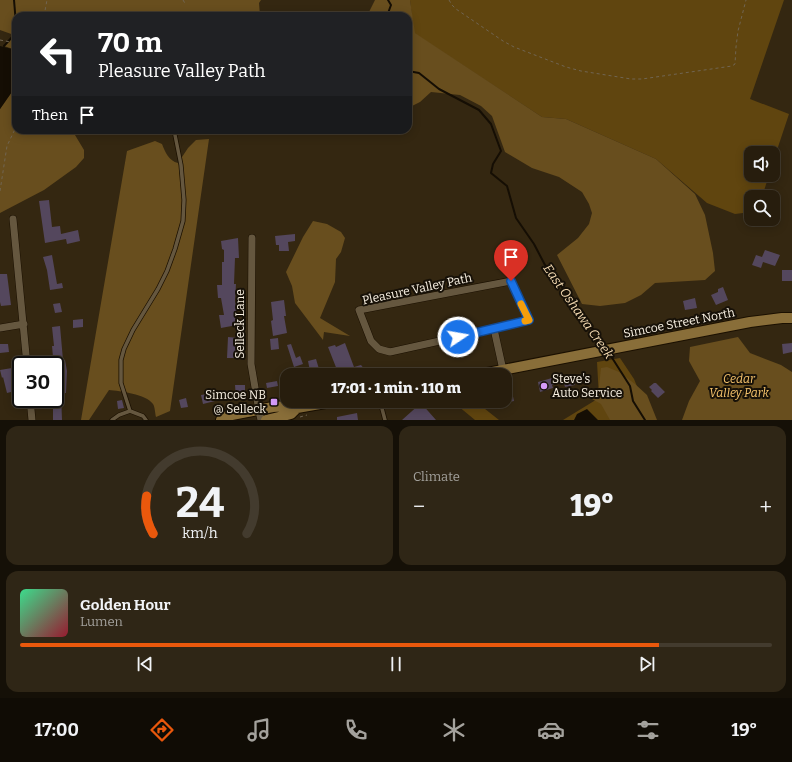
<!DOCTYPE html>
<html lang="en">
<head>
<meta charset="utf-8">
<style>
  body { margin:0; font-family:Bitter,serif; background:#2f2616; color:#f1f3f6; height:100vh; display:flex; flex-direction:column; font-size:15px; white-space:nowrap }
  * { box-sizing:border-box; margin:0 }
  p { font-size:13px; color:#a4a29d }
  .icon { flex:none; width:22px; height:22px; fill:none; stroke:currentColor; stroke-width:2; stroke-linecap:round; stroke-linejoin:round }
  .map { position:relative; height:420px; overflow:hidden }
  .drawer { display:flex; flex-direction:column; gap:6px; padding:6px; background:#151007; flex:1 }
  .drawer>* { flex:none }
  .banner { position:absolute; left:12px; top:12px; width:400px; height:122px; border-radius:12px; box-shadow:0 2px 10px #0003,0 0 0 1px #433b2e; background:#202124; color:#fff; overflow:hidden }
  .tools { position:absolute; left:744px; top:146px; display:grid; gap:8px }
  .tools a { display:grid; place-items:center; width:36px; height:36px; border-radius:8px; background:#271d0d; box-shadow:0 2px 10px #0003,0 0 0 1px #433b2e; font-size:20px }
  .speed { position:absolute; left:12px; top:356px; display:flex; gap:8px; font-size:20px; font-weight:700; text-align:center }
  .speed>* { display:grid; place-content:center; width:52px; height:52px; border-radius:50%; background:#271d0d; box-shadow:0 2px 10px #0003,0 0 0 1px #433b2e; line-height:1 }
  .speed .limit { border:2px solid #111; border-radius:6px; background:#fff; color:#111 }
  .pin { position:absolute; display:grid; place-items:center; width:34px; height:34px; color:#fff; margin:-41px -17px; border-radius:50% 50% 50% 0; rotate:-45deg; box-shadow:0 0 4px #0007 }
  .pin .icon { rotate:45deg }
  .me { position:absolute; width:44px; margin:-22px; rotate:78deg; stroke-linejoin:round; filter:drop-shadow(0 0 3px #0008) }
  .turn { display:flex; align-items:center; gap:14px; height:84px; padding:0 20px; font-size:18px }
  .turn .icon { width:52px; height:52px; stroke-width:2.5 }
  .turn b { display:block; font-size:28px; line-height:34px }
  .then { display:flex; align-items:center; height:38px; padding:0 20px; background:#0003; gap:8px; font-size:15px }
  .big { font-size:30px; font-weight:800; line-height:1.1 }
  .drawer .tile { flex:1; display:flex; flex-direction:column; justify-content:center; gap:6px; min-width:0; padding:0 14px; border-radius:12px; background:#2f2616 }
  .drawer .dial { align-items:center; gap:0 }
  .dial svg { height:104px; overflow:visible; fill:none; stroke:#433b2e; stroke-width:7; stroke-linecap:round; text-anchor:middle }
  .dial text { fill:#f1f3f6; stroke:none }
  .song { display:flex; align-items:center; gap:12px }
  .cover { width:48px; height:48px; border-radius:6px; background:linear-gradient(135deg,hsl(150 70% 55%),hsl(350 70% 35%)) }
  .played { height:4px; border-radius:2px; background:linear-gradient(90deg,#ea580c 85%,#433b2e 85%) }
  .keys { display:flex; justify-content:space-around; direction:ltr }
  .heat { display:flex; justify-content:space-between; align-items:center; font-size:22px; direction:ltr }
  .drawer .tiles { flex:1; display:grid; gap:6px; grid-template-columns:1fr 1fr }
  .tile:last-child { grid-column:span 2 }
  .trip { position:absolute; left:280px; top:368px; width:232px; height:40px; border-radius:12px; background:#271d0d; box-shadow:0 2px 10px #0003,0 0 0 1px #433b2e; font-weight:800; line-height:40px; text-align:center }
  .dock { display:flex; height:64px; justify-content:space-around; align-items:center; background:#100c05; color:#a4a29d }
  .dock .icon { width:28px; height:28px }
  .dock .on { color:#ea580c }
  .dock b { font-size:18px; color:#f1f3f6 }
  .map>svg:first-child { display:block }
  .green { fill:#60450f }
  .forest { fill:#684e1e }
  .water { fill:#150e04 }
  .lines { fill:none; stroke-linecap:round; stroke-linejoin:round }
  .stream { stroke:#150e04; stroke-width:2 }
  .building { fill:#54475d }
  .lane-casing { stroke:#1b1000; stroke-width:5 }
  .street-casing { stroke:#1b1000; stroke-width:8 }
  .secondary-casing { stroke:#1b1000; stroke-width:12 }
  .path { stroke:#716552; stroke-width:1; stroke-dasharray:3 3; stroke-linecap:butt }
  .lane { stroke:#65573f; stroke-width:3.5 }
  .street { stroke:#65573f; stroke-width:7 }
  .secondary { stroke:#896e39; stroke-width:10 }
  .route-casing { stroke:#114b97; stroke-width:10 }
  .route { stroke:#1a73e8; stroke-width:7 }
  .slow { stroke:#f59e0b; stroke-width:7 }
  .poi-dot { fill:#d69bfa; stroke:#171108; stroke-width:1.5 }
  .labels { text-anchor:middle; stroke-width:4; stroke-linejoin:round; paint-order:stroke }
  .street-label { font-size:12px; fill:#f9f1e3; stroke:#171108 }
  .poi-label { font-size:12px; fill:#f9f1e3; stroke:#171108; text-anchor:start }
  .park-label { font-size:12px; font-style:italic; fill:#f8c56d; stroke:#171108 }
  .water-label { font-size:13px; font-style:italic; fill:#f5dbb2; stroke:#171108 }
</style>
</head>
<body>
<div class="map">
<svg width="792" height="420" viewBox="0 0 792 420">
  <rect width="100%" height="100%" fill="#342711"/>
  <path class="green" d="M410,0H784L750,99L789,114L773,162V153H751V175H769L762,197H751V212L735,214L707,203L656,159L566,119L542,117L414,33Z
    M620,358L634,379L647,411L651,420H563L599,398L597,362Z
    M452,401H475L499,420H475Z"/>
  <path class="forest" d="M0,0H261L259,3L260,16H16V50L4,46L14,35L0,30Z
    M375,0H410L415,33L542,117L566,119L656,159L695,194L705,215L713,253L715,271L705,280L655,283L641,295L625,303L600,306L582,304L557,255L578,238L589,224L592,213L589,204L582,192L559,177L532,168L505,152L492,116L481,106L460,95L431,92L420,102L408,108V16H367Z
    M16,86V130H72L84,150V158L76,167L44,190L0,213V109Z
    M209,139L170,411L156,417C155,413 155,407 153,404C146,394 120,391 109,390L89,420H81L127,151L155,141L162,144C165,152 169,161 178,163L188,148L196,140Z
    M313,221L327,224L341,232L345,238L341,252L336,259L335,282L320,318L350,336L324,332L323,340L295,303L292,286L286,272L303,237Z
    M738,337L750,353L781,365L792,372V420H682L689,401L700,381L689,361L690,347Z
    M607,367L619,372L635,384L647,395L657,420H610L601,404L592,399L598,395L601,368Z"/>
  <path class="water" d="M0,46L16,50V86L0,109Z
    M587,409L598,420H574L577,414Z"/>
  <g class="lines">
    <path class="stream" d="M387,16L391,5L388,0
      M4,46L14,35L16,24L14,0
      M408,71L419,73L439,89L479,110L491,124L501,151L493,164L491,173L507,186L516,218L534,244L545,265L558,280L574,308L594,330L605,346
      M609,353L630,386L633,401L645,420"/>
  </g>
  <path class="building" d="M49,200L52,227L60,226L61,234L78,230L80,241L67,244L66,239L45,243L39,201Z
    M295,234V241L288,242L289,251H279V245H276L275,236Z
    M238,238L239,258H235L234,284H236L235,301L237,311H235L237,325L221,328L219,315H224L221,298H218L217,285H222V262H224V250L222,249L221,241Z
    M765,250L780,255L775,266L763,262L761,268L752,265L756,255L762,257Z
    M52,255L57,284L62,283L63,288L50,290L47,270L43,257Z
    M782,270H792V281H782Z
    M0,274H7L11,305L1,306L0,302Z
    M723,287L728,300L716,305L711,295L718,292V289Z
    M695,298L697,308L685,310L683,301Z
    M284,300L286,316H284L287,333L273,336L271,321L273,320L271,302Z
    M60,303L62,312L55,313L53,304Z
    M83,319V327L73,328V320Z
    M60,326L63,360H65L67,371L66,393H61L62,420H53V408H51V399H55V381H57L54,357H53L52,346H54L52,327Z
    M228,337L239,338L237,358H227Z
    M278,338L279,349L271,350L270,339Z
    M345,343L354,367L361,365L369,375H339L328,347L335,345L336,347Z
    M792,343V352L783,354L782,344Z
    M0,344H8L9,352L0,353Z
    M291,344L296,358L300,356L303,364L294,367L287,345Z
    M316,359L319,369L310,371L308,361Z
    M12,368L14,375L11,376L15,391L7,393L3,377L2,378L0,370Z
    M573,377L575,385L565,387L563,379Z
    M552,378L554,385H552L553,388L540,392L538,382Z
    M277,381L278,386L267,388L266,383Z
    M654,383H656L665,392L658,398L651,391L652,390L649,387Z
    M235,385H245V399L236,398Z
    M512,392L514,401L505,403V393Z
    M214,393L215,401L203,404L201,395Z
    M186,398L188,407L181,408L179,400Z
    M122,400L124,408L118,409L117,401Z
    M421,403L436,420H402Z
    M357,413L358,420H337V417Z"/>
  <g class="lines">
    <defs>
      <path id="lane" d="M380,401L385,420
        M112,420L119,415L130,411
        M146,420L143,416L130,411L121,383V360L124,349L133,330L158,289L167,271L175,249L183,221L184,200L181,165L174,130"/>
      <path id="street" d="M13,219L27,365
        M252,238L251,364L259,411L261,420
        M0,328L24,324
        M494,329L390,352L379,349L371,341L359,310L511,281L529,320L494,329L503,370
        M30,399L32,420"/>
      <path id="secondary" d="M477,375L750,322L782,318H792
        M221,420L227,416L273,407L288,406L297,408L337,401
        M266,420L291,414L297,408"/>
    </defs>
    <use href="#lane" class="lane-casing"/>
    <use href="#street" class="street-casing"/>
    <use href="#secondary" class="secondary-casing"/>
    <path class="path" d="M183,0L186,5
      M449,0L452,5L456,9L503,41L514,47L566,67L581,71L631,79H642L732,66L735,64L736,47L738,31L746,0
      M44,16L47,0
      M0,40L16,43
      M0,191L7,146L16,127
      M343,407L366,401
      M300,417L307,415"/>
    <use href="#lane" class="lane"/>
    <use href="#street" class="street"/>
    <use href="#secondary" class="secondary"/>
  </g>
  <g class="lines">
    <defs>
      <path id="route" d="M458,337L529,320L511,281"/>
    </defs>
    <use href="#route" class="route-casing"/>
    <use href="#route" class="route"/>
    <path class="slow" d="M521,304L529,320L525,321"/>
  </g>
  <g class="poi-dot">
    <circle cx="544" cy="386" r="4"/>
    <rect x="270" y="398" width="8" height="8" rx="2"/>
  </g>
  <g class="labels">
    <g class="street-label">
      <text transform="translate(417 289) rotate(-12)" y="4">Pleasure Valley Path</text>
      <text transform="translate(679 323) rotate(-11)" y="4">Simcoe Street North</text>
      <text transform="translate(240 324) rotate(-90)" y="4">Selleck Lane</text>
    </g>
    <g class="poi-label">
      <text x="552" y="383">Steve's<tspan x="552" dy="14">Auto Service</tspan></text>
      <text x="266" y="399" text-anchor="end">Simcoe NB<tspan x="266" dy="14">@ Selleck</tspan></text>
    </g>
    <g class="park-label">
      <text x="739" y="383">Cedar<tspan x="739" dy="14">Valley Park</tspan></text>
    </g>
    <g class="water-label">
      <text transform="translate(579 311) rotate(55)" y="5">East Oshawa Creek</text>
    </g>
  </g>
</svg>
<div class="tools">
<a><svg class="icon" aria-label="sound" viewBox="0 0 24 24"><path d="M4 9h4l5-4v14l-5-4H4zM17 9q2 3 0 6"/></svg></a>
<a><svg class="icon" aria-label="search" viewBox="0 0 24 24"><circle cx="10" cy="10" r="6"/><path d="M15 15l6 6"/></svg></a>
</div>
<div class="speed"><div class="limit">30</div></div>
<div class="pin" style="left:511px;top:281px;background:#d93025"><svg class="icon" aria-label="arrive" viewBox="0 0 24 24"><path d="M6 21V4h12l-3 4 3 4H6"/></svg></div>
<svg class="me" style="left:458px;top:337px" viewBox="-20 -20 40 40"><circle r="17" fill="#1a73e8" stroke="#fff" stroke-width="3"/><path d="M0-11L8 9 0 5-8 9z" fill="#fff"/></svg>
<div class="trip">17:01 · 1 min · 110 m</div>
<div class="banner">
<div class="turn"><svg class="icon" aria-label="left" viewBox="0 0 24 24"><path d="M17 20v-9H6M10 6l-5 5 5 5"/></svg><div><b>70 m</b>Pleasure Valley Path</div></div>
<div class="then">Then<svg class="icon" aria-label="arrive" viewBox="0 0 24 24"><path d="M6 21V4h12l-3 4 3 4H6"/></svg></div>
</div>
</div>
<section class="drawer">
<div class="tiles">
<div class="tile dial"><svg viewBox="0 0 100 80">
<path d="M14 69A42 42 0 1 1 86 69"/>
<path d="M14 69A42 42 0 0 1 9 40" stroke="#ea580c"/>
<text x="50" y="56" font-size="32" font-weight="700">24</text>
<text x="50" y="72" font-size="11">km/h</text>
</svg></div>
<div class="tile"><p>Climate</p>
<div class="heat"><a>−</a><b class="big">19°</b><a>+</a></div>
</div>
<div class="tile">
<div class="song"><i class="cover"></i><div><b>Golden Hour</b><p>Lumen</p></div></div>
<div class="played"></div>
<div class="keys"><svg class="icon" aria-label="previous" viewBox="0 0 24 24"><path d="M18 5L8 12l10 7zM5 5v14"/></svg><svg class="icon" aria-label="pause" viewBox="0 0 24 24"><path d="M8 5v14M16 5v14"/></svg><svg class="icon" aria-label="next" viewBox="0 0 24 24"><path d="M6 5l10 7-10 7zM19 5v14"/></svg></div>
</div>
</div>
</section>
<nav class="dock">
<b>17:00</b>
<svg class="icon on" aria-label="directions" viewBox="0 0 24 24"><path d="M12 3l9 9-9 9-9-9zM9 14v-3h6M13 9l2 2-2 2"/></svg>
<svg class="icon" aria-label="music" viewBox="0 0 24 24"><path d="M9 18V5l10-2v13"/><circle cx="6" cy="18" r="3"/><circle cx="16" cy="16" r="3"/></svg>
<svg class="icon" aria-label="phone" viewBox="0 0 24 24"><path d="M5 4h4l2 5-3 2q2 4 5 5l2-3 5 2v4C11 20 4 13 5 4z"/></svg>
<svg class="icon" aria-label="climate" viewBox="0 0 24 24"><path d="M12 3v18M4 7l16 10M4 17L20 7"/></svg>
<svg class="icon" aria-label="car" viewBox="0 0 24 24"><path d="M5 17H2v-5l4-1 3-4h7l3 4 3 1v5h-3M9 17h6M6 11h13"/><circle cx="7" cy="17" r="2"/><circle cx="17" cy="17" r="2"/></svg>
<svg class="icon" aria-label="filters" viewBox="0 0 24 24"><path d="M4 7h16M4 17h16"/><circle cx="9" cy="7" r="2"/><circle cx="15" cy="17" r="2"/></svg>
<b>19°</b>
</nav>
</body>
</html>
